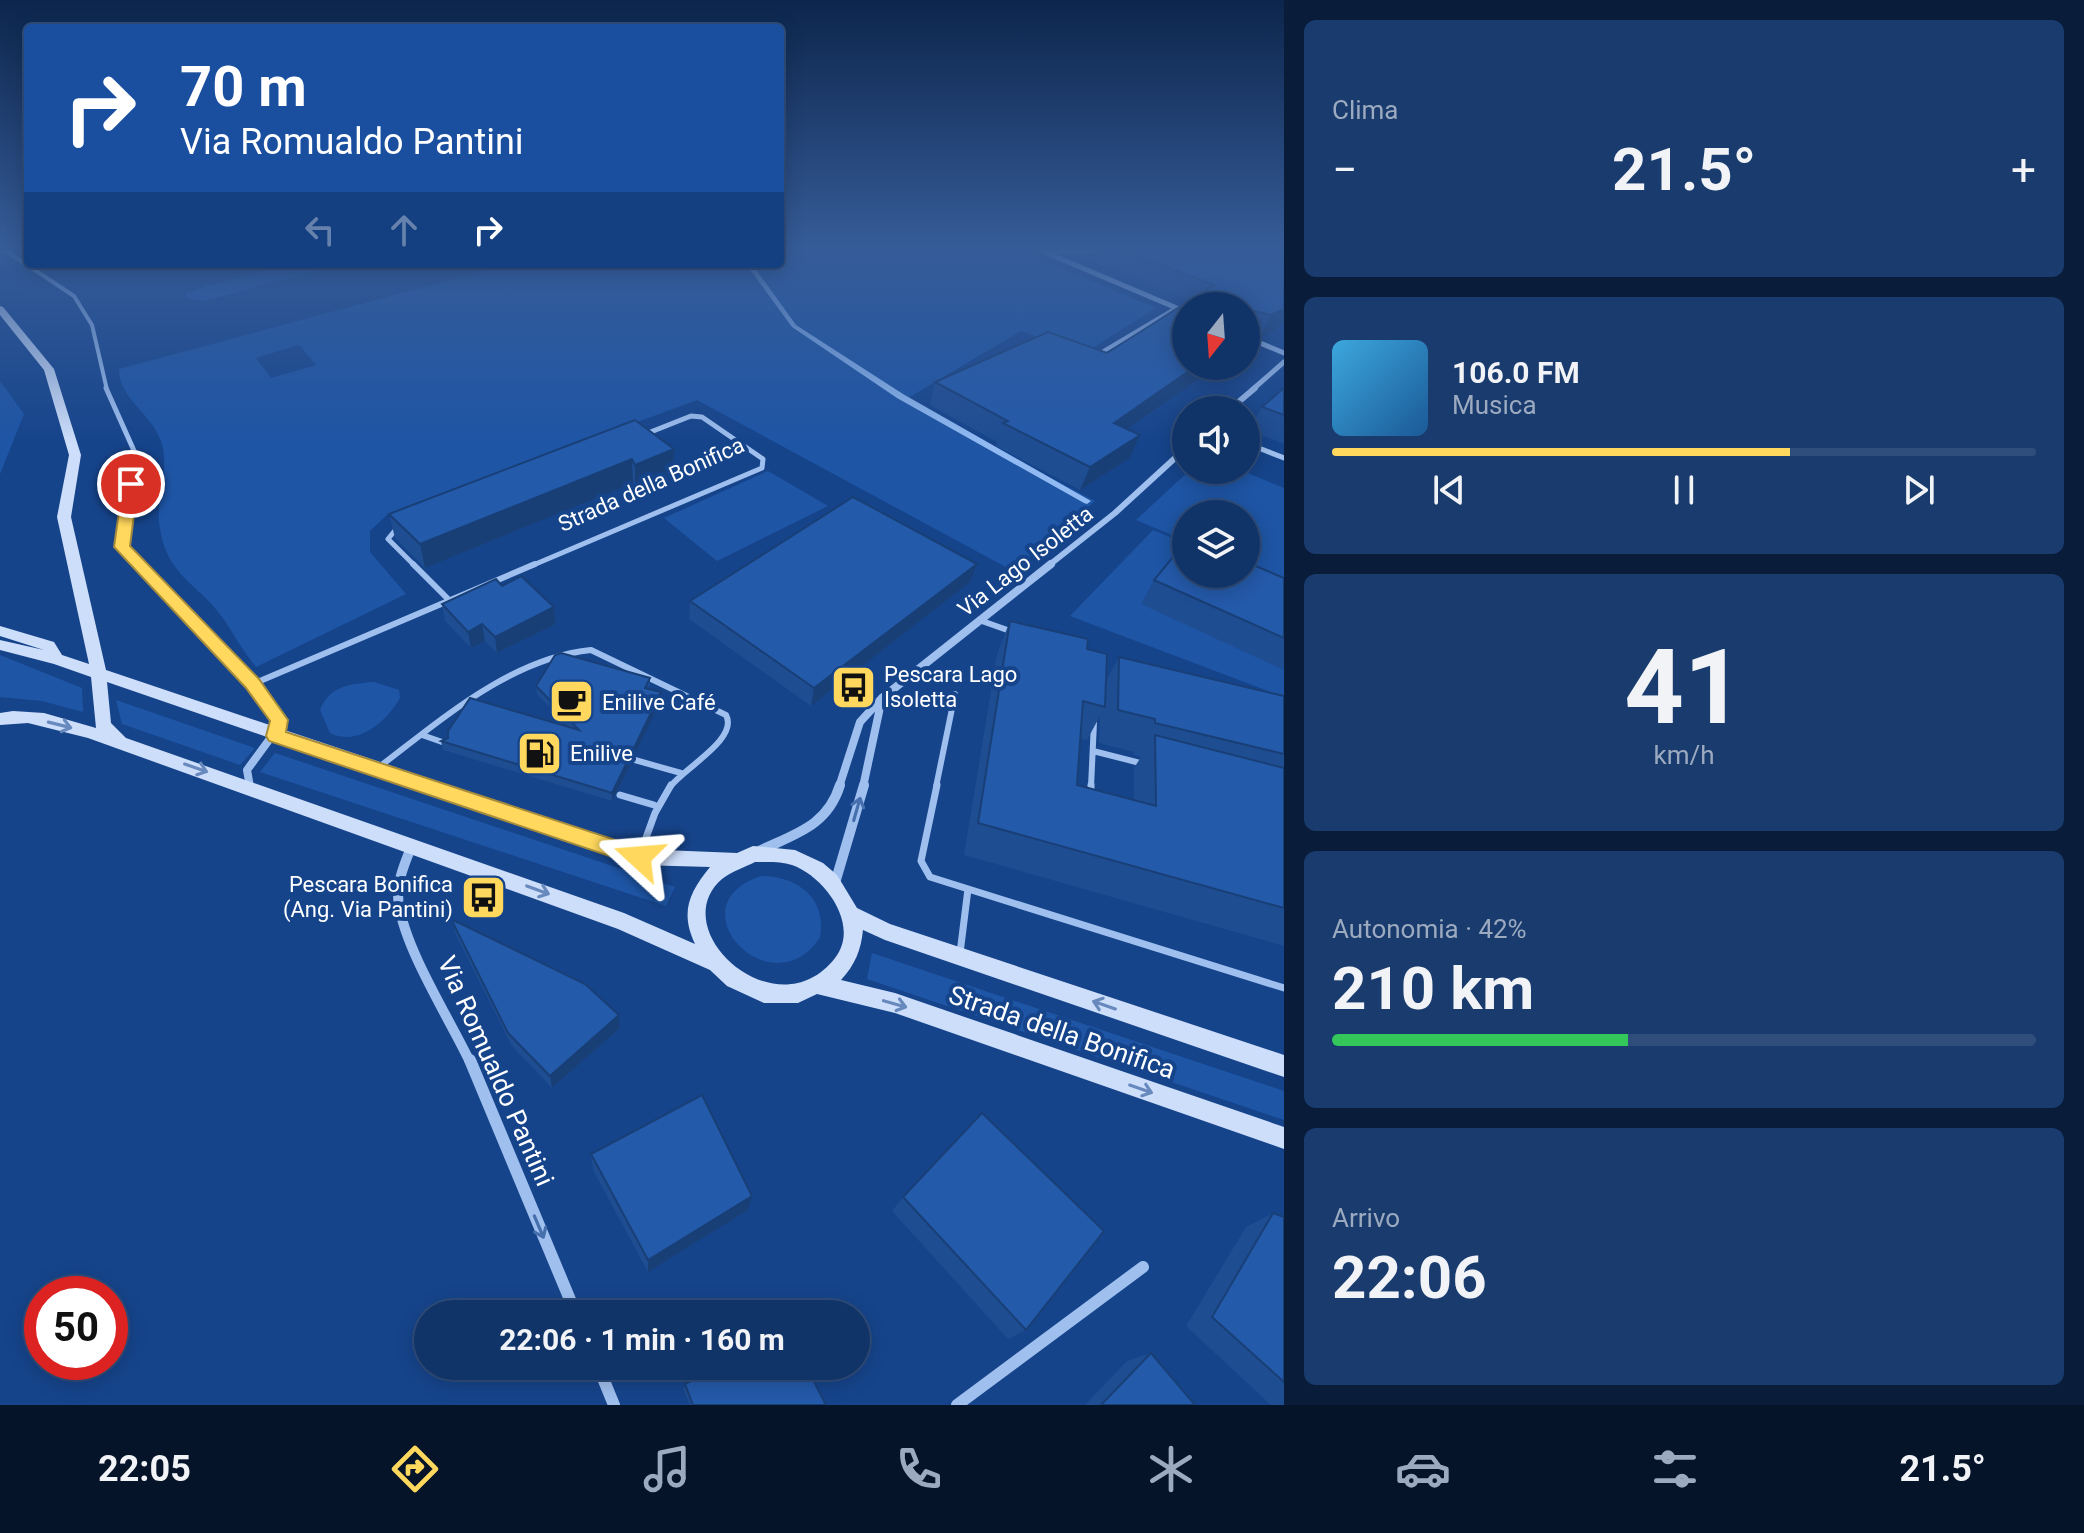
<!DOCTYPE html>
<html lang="it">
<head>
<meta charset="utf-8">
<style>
  body { margin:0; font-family:Roboto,sans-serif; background:#193b6e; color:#f1f3f6; height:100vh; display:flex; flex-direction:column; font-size:30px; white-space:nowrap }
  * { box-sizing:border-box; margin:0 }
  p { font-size:26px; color:#9caac0 }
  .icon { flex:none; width:44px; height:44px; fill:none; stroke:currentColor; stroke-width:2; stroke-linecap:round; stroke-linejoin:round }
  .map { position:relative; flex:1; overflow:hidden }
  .drawer { display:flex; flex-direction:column; gap:20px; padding:20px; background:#091c39; width:800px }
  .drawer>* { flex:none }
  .hud { position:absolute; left:24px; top:24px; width:760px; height:244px; border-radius:8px; box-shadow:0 4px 20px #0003,0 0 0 2px #304e7c; background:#1a4fa0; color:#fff; overflow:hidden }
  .needle { width:52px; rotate:197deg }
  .buttons { position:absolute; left:1172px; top:292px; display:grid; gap:16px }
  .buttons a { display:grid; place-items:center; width:88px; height:88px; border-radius:50%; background:#103368; box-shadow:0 4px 20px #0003,0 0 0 2px #304e7c; font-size:40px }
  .speed { position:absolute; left:24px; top:1276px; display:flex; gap:16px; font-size:40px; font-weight:700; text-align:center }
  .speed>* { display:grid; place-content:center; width:104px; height:104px; border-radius:50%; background:#103368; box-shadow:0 4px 20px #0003,0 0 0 2px #304e7c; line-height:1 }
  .speed .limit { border:12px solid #d22; background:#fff; color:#111 }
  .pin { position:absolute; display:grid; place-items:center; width:68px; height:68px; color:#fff; margin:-34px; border:4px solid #fff; border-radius:50%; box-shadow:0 2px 8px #0007 }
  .me { position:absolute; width:88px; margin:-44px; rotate:289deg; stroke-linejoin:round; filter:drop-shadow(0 0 6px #0008) }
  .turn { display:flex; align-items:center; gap:28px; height:168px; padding:0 24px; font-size:36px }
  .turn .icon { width:104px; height:104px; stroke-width:2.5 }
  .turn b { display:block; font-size:56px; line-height:68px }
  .lanes { display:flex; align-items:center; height:76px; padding:0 24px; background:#0003; justify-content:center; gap:40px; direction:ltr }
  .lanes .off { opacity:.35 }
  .big { font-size:60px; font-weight:700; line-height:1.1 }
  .drawer .widget { flex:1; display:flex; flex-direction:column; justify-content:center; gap:12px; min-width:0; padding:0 28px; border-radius:12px; background:#193b6e }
  .drawer .dial { align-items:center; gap:0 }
  .dial b { font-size:104px; line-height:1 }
  .song { display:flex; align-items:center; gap:24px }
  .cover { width:96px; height:96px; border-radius:12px; background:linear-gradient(135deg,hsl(200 70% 55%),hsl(210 70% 35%)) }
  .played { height:8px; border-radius:4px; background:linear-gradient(90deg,#ffd85d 65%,#304e7c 65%) }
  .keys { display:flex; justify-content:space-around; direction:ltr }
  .heat { display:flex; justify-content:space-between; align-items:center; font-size:44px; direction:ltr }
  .charge { height:12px; border-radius:6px; background:linear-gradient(90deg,#34c759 42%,#304e7c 0) }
  .trip { position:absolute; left:414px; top:1300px; width:456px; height:80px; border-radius:40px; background:#103368; box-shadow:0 4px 20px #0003,0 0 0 2px #304e7c; font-weight:700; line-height:80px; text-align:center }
  .tab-bar { display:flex; height:128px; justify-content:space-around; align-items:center; background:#06142a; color:#9caac0 }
  .tab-bar .icon { width:56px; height:56px }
  .tab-bar .on { color:#ffd85d }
  .tab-bar b { font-size:36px; color:#f1f3f6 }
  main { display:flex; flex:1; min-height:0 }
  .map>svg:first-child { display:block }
  .green { fill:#1e55a5; fill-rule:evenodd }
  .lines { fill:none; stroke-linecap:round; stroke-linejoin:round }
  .stream { fill:#91baf2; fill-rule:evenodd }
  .lane-far3 { stroke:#9fc0ef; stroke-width:4 }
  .lane-far2 { stroke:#9fc0ef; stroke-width:5 }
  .lane-far1 { stroke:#9fc0ef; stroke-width:6 }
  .lane { stroke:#9fc0ef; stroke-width:7 }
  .street-far4 { stroke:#9fc0ef; stroke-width:5 }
  .street-far3 { stroke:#9fc0ef; stroke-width:6 }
  .street-far2 { stroke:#9fc0ef; stroke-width:8 }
  .street-far1 { stroke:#9fc0ef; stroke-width:10 }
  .street { stroke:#9fc0ef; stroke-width:12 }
  .secondary { fill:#cddefa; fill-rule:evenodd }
  .wall { fill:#1f4d92; fill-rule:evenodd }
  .shaded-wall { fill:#193f77 }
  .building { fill:#245aaa; stroke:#193f77; stroke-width:2 }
  .oneway { stroke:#6889bd }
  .oneway2 { stroke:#466fae }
  .route { fill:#ffd85d; stroke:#a68c3c; stroke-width:2 }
  .labels { text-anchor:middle; stroke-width:8; stroke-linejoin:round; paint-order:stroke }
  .street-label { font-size:22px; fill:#fff; stroke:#16448b }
  .poi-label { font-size:22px; fill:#fff; stroke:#16448b; text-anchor:start }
  .near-street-label { font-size:26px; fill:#fff; stroke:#16448b }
</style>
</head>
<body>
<main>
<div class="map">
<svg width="1284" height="1405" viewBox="0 0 1284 1405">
  <rect width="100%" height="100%" fill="#16448b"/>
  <path class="green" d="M780,247H1011L1156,308L1083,354L1021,331L903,401L1095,501L1013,571L697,400L388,514L370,531V552L406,594L256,667C244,652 235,637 225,621C198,581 165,578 159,521C157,494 170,466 161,441C151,413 119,399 119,369L510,264H780ZM299,345L316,365L271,378L256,358Z
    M291,264H344L204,301L186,298V293L196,289Z
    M0,381L24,414L0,474Z
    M1190,470H1240L1284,488V583L1246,566V514H1186V541L1136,520Z
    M768,471L828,506L717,561L664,518Z
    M1153,530L1186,544V574H1246L1284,585V697L1070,616Z
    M0,655L82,688L83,712L42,701L0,697Z
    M374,682L399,690L400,698C387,721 358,747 330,733L320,710C330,685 350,684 374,682Z
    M116,700L255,748L240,765L122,724Z
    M275,753L290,758L675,887L666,906L260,772Z
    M761,876C797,876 827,898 820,937C773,1011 671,906 761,876Z
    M872,953L1284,1091V1120L867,979Z"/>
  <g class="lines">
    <path class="stream" d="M746,264H752L796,325L903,394L1091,501L1087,504L1084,503L897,398L792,327Z"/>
    <path class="lane-far3" d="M0,247L74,296L92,325L107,390
      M1046,247L1044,252L1107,250
      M1097,355L1176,308"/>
    <path class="lane-far2" d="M106,388L135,453L122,547L140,566
      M1246,443L1284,458
      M397,528L388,539L415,566
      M531,566L762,468L763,459L702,417L691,416L643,435"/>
    <path class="lane-far1" d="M138,564L238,669
      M413,564L448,599
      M979,620L1013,632
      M253,684L535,564
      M422,735L445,743
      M1093,751L1144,764
      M635,760L681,773
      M379,767C441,720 511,658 591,650L726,715C739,739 684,768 670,787
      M936,787L955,694
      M1091,787L1094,722"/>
    <path class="lane" d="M937,785L921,861L930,877L1284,988
      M620,795L654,805
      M1091,795V785
      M639,857L655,813L671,785
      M960,953L968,889"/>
    <path class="street-far4" d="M1033,247L1186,312
      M1246,337L1284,353
      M1252,390L1284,362"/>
    <path class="street-far3" d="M1229,410L1255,388
      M1048,566L1115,513L1186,448"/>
    <path class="street-far2" d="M238,669L280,725L247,770L250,787
      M839,787L860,722L882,698L1051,564
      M863,787L882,698"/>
    <path class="street-far1" d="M412,845C405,863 395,884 399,905C406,951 449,1018 470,1062
      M757,852C794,834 827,827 840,785
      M835,883L864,785"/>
    <path class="street" d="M470,1060L576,1314
      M598,1366L614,1405
      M957,1405L1143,1267"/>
    <path class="secondary" d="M0,306L3,307L54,369L81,455L71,517L106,670L639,849L737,853L753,846L795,850L823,863L837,875L857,908L890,924L1284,1055V1077L885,940L863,930C861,950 855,965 841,980L895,993L1284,1127V1149L895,1013L817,994L798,1003H764L727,986L710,970L618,929L88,738L28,723L0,725V713L13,711L44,713L96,728L91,677L54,664L0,650V640L44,650L0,636V626L54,642L62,655L89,664L57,517L69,455L44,370L0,315ZM107,682L639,865L710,867C689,893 680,912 695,944L624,913L126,738L111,723ZM755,862C767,862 780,861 792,865C824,876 861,925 835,958C777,1033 663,930 722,879C731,872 745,867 755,862Z"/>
  </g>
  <path class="wall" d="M1102,247H1284L1272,332L1260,337L1253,335L1249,344L1246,346V306L1218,366L1128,429L1140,435L1130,458L1080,490L996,446L997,442L930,405L935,382L1107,353L1190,300L1096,263Z
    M1284,388V444L1249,430L1262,407Z
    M635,420L673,473L635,489L633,483L425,568L395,538L389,514Z
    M1284,578V670L1141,604L1154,580Z
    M970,582L811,706L689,619L690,601Z
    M502,586L554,607L556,624L497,653L485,641L471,648L445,621L442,604Z
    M1010,621L1087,649L1106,681L1119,657L1284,696V946L964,855L997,654ZM1100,716L1099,743L1134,752V755L1141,757L1134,768V800L1077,785L1081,738L1087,740Z
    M650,678V686L648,689L661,701L635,754L630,757L631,764L612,801L443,750L441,741L569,727L537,694L536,686Z
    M451,919L620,1028L552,1088L512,1046L455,933Z
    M591,1154L748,1210L648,1272L593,1170Z
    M903,1197L1026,1330L1008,1339L892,1211Z
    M1273,1213L1284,1217V1405H1271L1186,1326L1246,1227Z
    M1151,1353L1195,1405H1085L1127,1361Z
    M685,1384L826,1405H690L683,1389Z"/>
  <path class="shaded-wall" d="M1284,309V322L1272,332L1260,337L1271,315Z
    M1260,322L1249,344L1246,346V332Z
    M1196,366H1218L1104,445L1114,423Z
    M1140,435L1130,458L1080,490L1090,467Z
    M674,449L673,473L635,489V465Z
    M632,459L633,483L425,568L420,544Z
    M977,564L970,582L811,706L814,688Z
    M554,607L556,624L497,653L495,637Z
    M482,624L485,641L471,648L468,632Z
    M661,692V701L635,754L630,757L631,764L612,801V793L629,750Z
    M619,1015L620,1028L552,1088L550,1076Z
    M752,1196L748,1210L648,1272V1260Z"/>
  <path class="building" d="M1114,247H1284V309L1271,315L1254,311L1252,318L1260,322L1246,332V306H1186V366H1196L1114,423L1140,435L1090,467L1003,423L1008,421L935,382L1048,332L1107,353L1214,285Z
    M1284,388V415L1262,407Z
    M635,420L674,449L635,465L632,459L420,544L389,514Z
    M853,497L977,564L814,688L690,601Z
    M1186,541V574H1246V562L1284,578V638L1154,580Z
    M521,576L554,607L495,637L482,624L468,632L442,604L496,579L502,586Z
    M1010,621L1088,639L1087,649L1107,654L1105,707L1083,701L1077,785L1156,806L1155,735L1284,768V908L978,823Z
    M561,653L650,678L645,688L661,692L635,746L629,750L630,756L612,793L441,741L448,738V731L470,698L579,730L536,686L555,655Z
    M1119,657L1284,696V754L1155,723V719L1118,710Z
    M451,919L585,984L619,1015L550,1076L508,1033Z
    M702,1095L752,1196L648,1260L591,1154Z
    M982,1113L1104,1231L1026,1330L903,1197Z
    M1273,1213L1284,1217V1382L1212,1317Z
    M1151,1353L1195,1405H1101Z
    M720,1366H806L826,1405H693L685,1384Z"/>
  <defs><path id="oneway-shaft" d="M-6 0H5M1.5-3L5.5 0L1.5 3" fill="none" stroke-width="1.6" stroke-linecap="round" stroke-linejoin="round" transform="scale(2)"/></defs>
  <g class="oneway">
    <use href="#oneway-shaft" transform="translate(60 725) rotate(14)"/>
    <use href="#oneway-shaft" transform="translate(196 768) rotate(19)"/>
    <use href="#oneway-shaft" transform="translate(538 890) rotate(20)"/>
    <use href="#oneway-shaft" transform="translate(895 1004) rotate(16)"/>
    <use href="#oneway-shaft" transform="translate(1104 1005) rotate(-161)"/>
    <use href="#oneway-shaft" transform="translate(1141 1089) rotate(19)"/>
  </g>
  <g class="oneway2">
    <use href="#oneway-shaft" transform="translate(857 809) rotate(-74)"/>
    <use href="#oneway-shaft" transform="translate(539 1227) rotate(67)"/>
  </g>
  <linearGradient id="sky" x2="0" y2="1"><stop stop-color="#0c254c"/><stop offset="0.56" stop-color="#365c98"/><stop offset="1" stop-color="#365c98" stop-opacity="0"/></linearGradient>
  <rect width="1284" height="444" fill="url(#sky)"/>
  <path class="route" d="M131,480L138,484L130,546L259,679L288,720L286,732L646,850L649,857L646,863L639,866L269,741L266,736L270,721L246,688L114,547L123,484Z"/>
  <defs>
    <symbol id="bus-square" viewBox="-11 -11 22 22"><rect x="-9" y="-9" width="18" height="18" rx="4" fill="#ffd85d" stroke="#16448b"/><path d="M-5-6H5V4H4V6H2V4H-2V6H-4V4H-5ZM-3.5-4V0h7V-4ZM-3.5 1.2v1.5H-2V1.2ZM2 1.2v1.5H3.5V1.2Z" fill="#111"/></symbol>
    <symbol id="cafe-square" viewBox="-11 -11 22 22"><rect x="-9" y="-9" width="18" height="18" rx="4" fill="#ffd85d" stroke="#16448b"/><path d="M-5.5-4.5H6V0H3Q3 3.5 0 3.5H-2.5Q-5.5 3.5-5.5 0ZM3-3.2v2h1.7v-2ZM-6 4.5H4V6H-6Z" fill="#111"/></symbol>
    <symbol id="fuel-square" viewBox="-11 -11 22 22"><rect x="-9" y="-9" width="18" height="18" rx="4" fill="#ffd85d" stroke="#16448b"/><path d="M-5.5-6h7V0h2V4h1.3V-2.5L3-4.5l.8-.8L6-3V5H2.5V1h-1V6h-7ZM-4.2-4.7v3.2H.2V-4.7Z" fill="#111"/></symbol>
  </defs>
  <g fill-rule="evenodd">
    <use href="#bus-square" x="828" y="662" width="51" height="51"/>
    <use href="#cafe-square" x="546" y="676" width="51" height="51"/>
    <use href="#fuel-square" x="514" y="728" width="51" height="51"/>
    <use href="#bus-square" x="458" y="872" width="51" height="51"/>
  </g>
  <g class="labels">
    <g class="street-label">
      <text transform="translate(651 484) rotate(-24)" y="8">Strada della Bonifica</text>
      <text transform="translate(1025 561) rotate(-38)" y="8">Via Lago Isoletta</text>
    </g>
    <g class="poi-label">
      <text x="884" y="682">Pescara Lago<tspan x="884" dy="25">Isoletta</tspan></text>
      <text x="602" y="710">Enilive Café</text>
      <text x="570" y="761">Enilive</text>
      <text x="453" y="892" text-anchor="end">Pescara Bonifica<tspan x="453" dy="25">(Ang. Via Pantini)</tspan></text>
    </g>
    <g class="near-street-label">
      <text transform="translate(1062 1032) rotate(19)" y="9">Strada della Bonifica</text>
      <text transform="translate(496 1071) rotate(66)" y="9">Via Romualdo Pantini</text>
    </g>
  </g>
</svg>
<div class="buttons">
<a><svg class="needle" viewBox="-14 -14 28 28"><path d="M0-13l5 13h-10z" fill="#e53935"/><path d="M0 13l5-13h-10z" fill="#9caac0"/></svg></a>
<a><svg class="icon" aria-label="sound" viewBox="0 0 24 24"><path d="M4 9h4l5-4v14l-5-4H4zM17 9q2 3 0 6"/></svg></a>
<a><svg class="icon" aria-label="layers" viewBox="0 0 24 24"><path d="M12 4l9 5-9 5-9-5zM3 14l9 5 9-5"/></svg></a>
</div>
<div class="speed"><div class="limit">50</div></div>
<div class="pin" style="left:131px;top:484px;background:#d93025"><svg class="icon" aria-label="arrive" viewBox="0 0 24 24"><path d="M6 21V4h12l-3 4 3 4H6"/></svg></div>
<svg class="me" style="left:639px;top:857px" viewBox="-20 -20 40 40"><path d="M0-17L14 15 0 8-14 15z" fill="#ffd85d" stroke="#fff" stroke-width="4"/></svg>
<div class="trip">22:06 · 1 min · 160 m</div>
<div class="hud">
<div class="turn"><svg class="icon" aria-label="right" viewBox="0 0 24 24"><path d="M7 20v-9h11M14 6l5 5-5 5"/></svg><div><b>70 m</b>Via Romualdo Pantini</div></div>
<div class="lanes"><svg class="icon off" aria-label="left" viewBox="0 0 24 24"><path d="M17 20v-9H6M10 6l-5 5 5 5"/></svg><svg class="icon off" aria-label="ahead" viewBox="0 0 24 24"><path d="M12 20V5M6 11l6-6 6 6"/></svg><svg class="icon" aria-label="right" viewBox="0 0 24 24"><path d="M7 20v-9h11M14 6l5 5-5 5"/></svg></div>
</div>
</div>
<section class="drawer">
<div class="widget"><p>Clima</p>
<div class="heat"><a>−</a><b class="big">21.5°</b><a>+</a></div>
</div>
<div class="widget">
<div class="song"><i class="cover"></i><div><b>106.0 FM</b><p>Musica</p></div></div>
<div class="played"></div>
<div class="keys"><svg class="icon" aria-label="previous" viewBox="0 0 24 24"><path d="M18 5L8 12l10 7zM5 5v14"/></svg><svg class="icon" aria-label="pause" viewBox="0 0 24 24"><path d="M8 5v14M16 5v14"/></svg><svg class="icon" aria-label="next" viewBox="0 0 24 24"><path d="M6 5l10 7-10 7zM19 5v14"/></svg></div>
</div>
<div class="widget dial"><b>41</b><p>km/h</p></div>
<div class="widget"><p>Autonomia · 42%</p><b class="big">210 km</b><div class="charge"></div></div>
<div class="widget"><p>Arrivo</p><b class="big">22:06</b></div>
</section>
</main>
<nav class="tab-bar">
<b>22:05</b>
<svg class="icon on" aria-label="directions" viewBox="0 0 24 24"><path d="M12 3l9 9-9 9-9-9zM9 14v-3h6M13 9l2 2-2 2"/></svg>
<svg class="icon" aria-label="music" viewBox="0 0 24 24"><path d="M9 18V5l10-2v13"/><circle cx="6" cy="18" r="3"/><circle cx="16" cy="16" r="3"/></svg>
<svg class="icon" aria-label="phone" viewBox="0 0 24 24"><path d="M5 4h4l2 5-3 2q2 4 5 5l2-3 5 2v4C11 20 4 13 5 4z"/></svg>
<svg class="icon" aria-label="climate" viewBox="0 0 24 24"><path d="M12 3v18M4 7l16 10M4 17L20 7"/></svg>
<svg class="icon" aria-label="car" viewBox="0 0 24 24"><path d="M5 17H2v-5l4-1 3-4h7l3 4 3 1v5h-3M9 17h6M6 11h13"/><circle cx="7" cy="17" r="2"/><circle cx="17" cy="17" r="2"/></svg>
<svg class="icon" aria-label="filters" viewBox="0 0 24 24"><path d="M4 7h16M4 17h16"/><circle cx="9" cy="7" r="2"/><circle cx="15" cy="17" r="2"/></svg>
<b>21.5°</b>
</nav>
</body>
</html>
